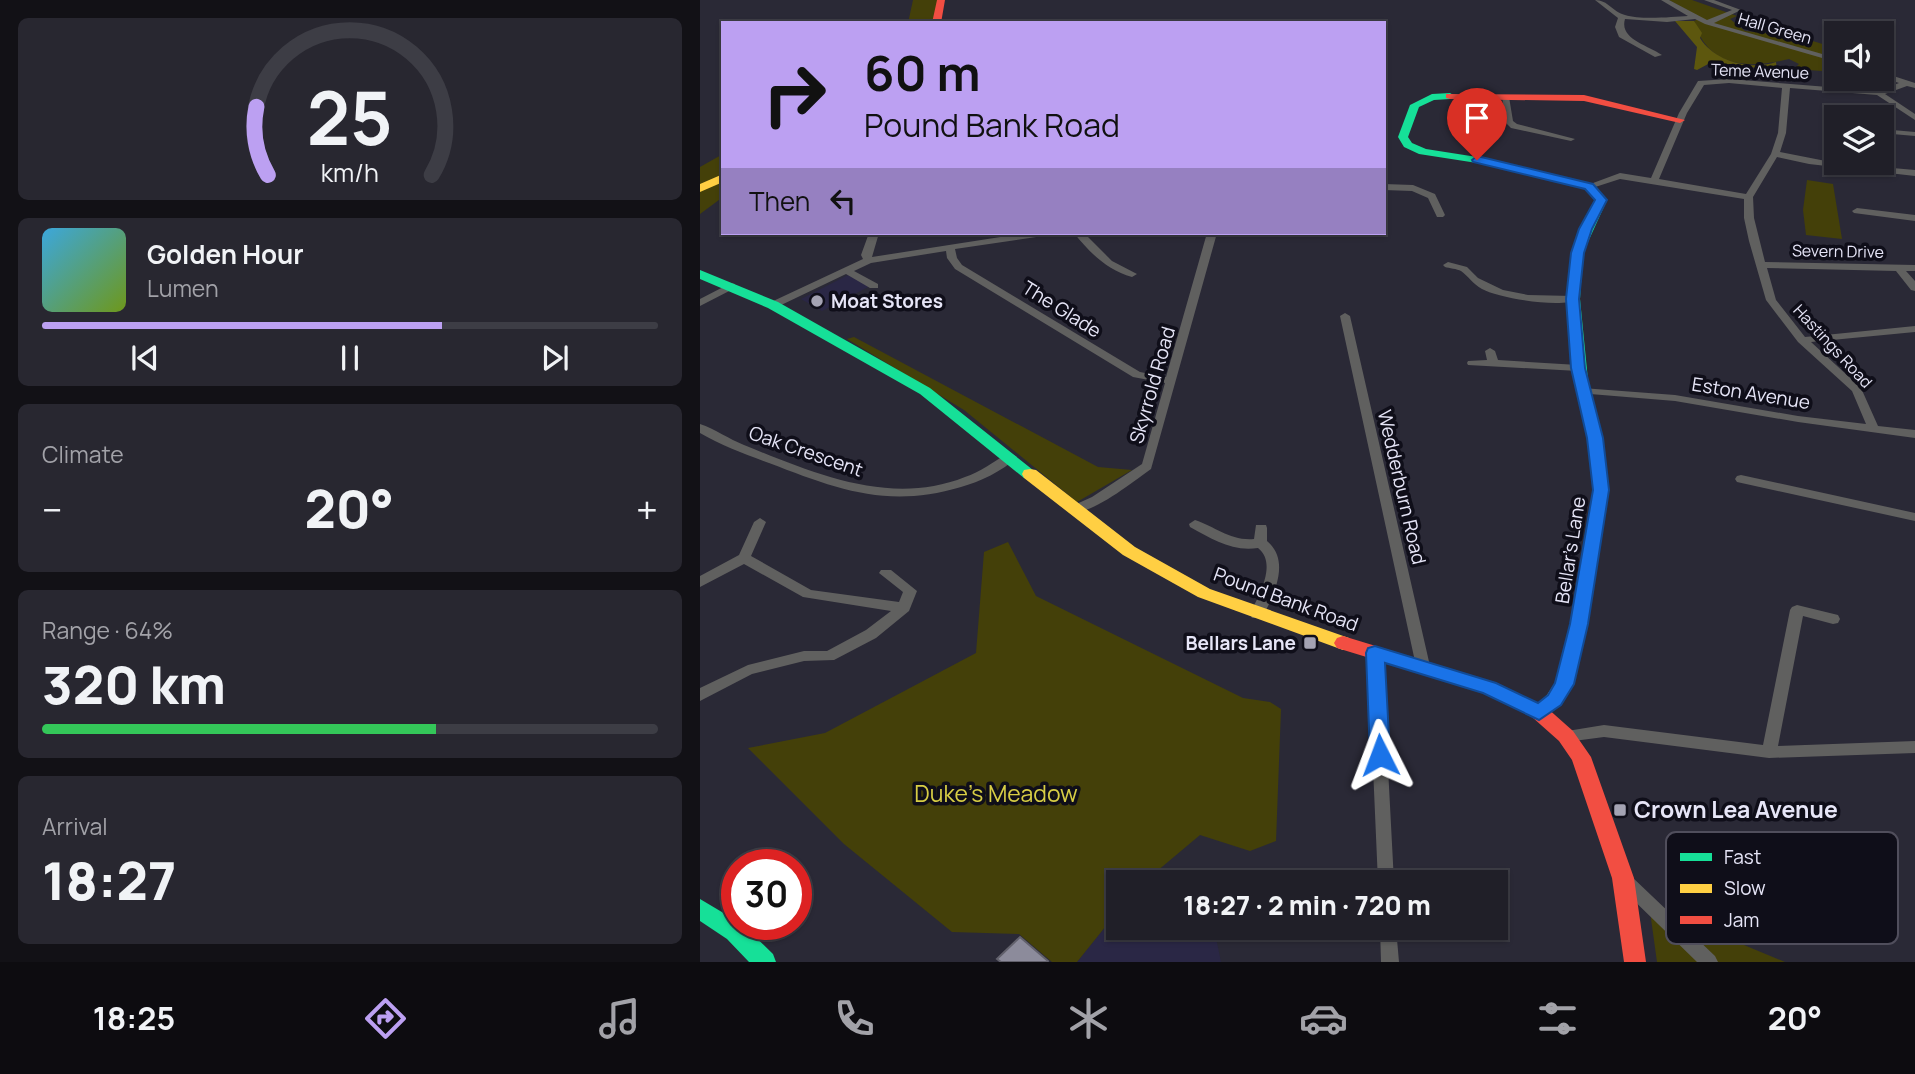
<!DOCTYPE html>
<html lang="en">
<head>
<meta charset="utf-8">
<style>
  body { margin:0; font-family:Manrope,sans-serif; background:#282730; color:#f1f3f6; height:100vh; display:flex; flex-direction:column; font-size:26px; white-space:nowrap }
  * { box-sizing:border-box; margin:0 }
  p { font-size:23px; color:#a2a2a8 }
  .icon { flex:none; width:38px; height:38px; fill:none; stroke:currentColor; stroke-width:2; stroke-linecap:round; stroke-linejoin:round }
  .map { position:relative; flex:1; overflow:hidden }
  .sheet { display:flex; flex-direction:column; gap:18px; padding:18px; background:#121116; width:700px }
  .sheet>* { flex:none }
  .banner { position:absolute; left:21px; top:21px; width:665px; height:214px; border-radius:0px; box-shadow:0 2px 5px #0004,0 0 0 2px #3d3d45; background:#bca0f2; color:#111; overflow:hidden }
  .buttons { position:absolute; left:1124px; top:21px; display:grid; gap:14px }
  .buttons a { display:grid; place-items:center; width:70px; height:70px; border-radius:0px; background:#201f28; box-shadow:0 2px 5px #0004,0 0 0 2px #3d3d45; font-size:35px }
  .speed { position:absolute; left:21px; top:849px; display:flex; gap:14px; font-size:35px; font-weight:700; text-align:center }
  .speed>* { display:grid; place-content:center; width:91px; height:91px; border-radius:50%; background:#201f28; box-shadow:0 2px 5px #0004,0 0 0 2px #3d3d45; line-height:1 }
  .speed .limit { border:10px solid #d22; background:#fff; color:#111 }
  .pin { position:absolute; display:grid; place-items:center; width:60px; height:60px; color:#fff; margin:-72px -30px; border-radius:50% 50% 50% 0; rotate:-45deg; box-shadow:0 0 7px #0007 }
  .pin .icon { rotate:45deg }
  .me { position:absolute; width:77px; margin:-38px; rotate:357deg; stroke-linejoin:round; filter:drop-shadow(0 0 5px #0008) }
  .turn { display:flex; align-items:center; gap:24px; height:147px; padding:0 28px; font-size:32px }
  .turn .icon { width:91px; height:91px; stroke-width:2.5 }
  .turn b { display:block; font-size:49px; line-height:60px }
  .then { display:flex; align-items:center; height:66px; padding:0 28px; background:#0003; gap:14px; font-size:26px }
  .big { font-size:52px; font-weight:800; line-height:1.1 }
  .sheet .card { flex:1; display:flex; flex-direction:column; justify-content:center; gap:10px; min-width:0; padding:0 24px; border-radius:10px; background:#282730 }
  .sheet .dial { align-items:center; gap:0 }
  .dial svg { height:182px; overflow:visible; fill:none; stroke:#3d3d45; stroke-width:7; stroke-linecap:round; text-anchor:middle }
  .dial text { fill:#f1f3f6; stroke:none }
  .song { display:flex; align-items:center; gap:21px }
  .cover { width:84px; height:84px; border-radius:10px; background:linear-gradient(135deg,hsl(200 70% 55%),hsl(80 70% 35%)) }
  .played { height:7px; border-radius:4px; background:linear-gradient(90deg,#bca0f2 65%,#3d3d45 65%) }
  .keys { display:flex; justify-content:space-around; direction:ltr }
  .heat { display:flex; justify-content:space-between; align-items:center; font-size:38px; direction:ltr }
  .charge { height:10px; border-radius:5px; background:linear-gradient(90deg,#34c759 64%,#3d3d45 0) }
  .trip { position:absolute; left:406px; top:870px; width:402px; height:70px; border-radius:0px; background:#201f28; box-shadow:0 2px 5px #0004,0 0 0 2px #3d3d45; font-weight:800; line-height:70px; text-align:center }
  .tabs { display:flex; height:112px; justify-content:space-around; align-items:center; background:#0d0c10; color:#a2a2a8 }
  .tabs .icon { width:49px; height:49px }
  .tabs .active { color:#bca0f2 }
  .tabs b { font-size:32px; color:#f1f3f6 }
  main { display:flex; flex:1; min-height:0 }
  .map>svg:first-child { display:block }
  .built { fill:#2a2745 }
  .green { fill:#444009 }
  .forest { fill:#5d570e }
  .building { fill:#8c8b9b; stroke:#62616c; stroke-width:2 }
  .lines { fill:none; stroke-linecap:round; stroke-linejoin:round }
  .street { fill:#60605f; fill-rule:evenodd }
  .fast { fill:#16e098; fill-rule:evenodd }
  .slow { fill:#ffcf43; fill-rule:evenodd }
  .jam { fill:#f24e42; fill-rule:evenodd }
  .route { fill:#1a73e8; stroke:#114b97; stroke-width:2 }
  .poi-dot { fill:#a4a3b3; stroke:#0f0e19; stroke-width:2.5 }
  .labels { text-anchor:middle; stroke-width:7; stroke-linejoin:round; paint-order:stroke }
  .far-street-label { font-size:16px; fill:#e6e5f7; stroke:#0f0e19 }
  .poi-label { font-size:19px; font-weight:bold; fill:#e6e5f7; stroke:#0f0e19; text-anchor:start }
  .street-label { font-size:19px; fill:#e6e5f7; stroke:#0f0e19 }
  .near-park-label { font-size:23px; fill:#d7cd45; stroke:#0f0e19 }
  .near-poi-label { font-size:23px; font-weight:bold; fill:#e6e5f7; stroke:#0f0e19; text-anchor:start }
  .key { fill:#0f0e19; stroke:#504e5c; stroke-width:2 }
  .key-label { font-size:19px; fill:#e6e5f7 }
</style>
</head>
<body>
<main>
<section class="sheet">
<div class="card dial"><svg viewBox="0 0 100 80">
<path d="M14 69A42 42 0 1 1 86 69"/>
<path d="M14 69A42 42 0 0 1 9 39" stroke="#bca0f2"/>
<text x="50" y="56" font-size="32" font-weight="700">25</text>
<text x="50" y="72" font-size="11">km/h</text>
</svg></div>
<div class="card">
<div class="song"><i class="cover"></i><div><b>Golden Hour</b><p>Lumen</p></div></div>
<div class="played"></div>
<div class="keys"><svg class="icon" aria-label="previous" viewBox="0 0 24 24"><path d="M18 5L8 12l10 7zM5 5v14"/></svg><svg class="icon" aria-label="pause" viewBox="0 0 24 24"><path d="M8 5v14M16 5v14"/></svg><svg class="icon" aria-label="next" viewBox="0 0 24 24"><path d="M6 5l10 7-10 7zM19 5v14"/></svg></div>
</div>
<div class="card"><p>Climate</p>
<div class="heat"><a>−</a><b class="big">20°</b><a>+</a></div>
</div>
<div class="card"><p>Range · 64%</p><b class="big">320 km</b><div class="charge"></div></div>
<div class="card"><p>Arrival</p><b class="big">18:27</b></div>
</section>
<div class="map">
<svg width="1215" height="962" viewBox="0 0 1215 962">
  <rect width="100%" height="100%" fill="#2a2936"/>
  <path class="built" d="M148,275L170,286L122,311L101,299Z
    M418,911V928H514L521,962H377Z"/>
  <path class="green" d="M213,0H238L233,23H208Z
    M969,0H992L1037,16L1030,19L1045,31L1096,36L1136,48V72L1094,69L1099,64L1089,59C1046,70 1007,66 994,21L1001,18Z
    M23,154V197L0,214V167Z
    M1107,180L1133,184L1142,239L1106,235L1103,210Z
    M154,337L398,467L432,470L377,502L264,410L147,339Z
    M308,542L336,596L543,698L570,702L581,709L576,841L550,851L500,835L444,882H418V911L377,962H352L319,934L252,932L144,844L48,748L125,733L276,653L284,552Z
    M948,897L979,918L1085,962H957Z"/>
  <path class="forest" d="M975,21H994L1002,33L1000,38C1014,61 1050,71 1076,62L1077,70L1010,63L997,70L994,69L997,47Z"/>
  <path class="building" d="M320,937L348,961L347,962H301L297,959Z"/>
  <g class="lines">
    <path class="street" d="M895,0C908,0 913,12 925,15C940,20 972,17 988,16L961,0H969L1007,20L1032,10L1004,0H1014L1041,10L1014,23L1136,58V62L1005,24L995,19L967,22L925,19C919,39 948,45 962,55L955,57L919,37L915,27L918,18Z
      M1181,72L1215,83V88L1207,86L1185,94L1215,114V120L1177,95L1090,88L1086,133L1080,152L1136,163L1215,170V176L1109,164L1077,157L1053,197L1054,218L1065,262L1215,265V271H1206L1215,281V291L1211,290L1196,271L1067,268L1076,300L1105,337L1215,326V332L1111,342L1161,388L1178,426L1215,430V438L1098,422L975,401L878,393L876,391L882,388L975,395L1098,416L1166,424L1152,391L1098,342L1066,300L1049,241L1044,218V199L920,179L889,189L885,186L920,173L951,178L979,113L998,81L1029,79L1178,91L1199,83L1181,77ZM1029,83L1082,88L1078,133L1071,154L1046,194L959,179L987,113L1004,85Z
      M802,95L809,97L813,121L817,124L875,139L871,141L811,128L805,122Z
      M1181,129L1215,132V136L1181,133Z
      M684,184L713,185L735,194L745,215L743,217H737L728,198L712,191L684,190Z
      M1157,208L1215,215V221L1154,213L1152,211Z
      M169,233H179L172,257L326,233H348L343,236L255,249L257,258L262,265L440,372L466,377L507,233H517L451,469C434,481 392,515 372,512L370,509L372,506L392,497L442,464L465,383L433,377L255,269L247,258L246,251L171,263L154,271L178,284V288H170L146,274L77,307H69V303L163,259L161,255Z
      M374,233H384L412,261L437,274L432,277C407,270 390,253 374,233Z
      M748,262L767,267L778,278L803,290L828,295L873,296L878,299C863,309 798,298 782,289C773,284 768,276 761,271C757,269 749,268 745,267L743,265Z
      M31,283L35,284V288L0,306V299Z
      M645,313L650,316L730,666L728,670L723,671L718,670L716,666L640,316Z
      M790,348L795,351L798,360L878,365L883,368L878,371L768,365L767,363L768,361L787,360L785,351Z
      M0,424C15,429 29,439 44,445C113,473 190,507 265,477C280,472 293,462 307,454L311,453L317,457C303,471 279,482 261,487C187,509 137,489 69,463C45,454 22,446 0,433Z
      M1041,475L1215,513V521L1037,482L1035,479L1037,476Z
      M60,518L66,522L51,556L111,590L199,602L203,592L179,573L181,570H191L217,591L209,611L176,638L134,660L104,661L52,674L0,701V688L48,665L104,651H127L166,630L191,611L103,597L44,564L0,587V576L39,555L54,522Z
      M495,520C516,527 530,541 554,539L556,525H566L567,528V541C591,561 574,595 562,618H552L550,614C558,596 578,564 558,548C532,552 512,539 490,527L489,524Z
      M1097,605L1138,615L1140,619L1138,623L1133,624L1103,616L1078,746L1215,741V753L1069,758L904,737L866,742L861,740L858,736L861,732L904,725L1063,745L1090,610L1092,607Z
      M675,648L680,649L682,653L694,882H678L668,653L670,649Z
      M925,874L931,876L1015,956L1018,962H997L919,886L917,881L919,876Z
      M680,928H696L699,962H681Z"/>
    <path class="fast" d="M732,94L750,93L755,96L750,99L734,100L719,107L708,137L712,143L726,149L777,157L893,184L907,200L883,253L880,299L888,380L886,383H876L874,380L866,299L871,253L895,200L885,188L777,163L719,154L704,147L698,137L710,105Z
      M0,270L78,302L230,388L338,474L336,478H324L220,394L68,308L0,279Z
      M0,899L37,921V924L43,925L73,954L76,962H49L27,939L0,921Z"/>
    <path class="slow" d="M23,174V182L0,192V184Z
      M881,376L888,380L903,438L909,490L888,624L873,684L861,705L839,719L832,717L829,712L847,695L855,683L870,624L893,490L887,438L874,380Z
      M330,469L336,470L435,547L510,589L649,638L652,643L649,648L643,650L498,597L423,555L324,478L322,474L324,470Z"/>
    <path class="jam" d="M237,0H245L241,23H232Z
      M746,94L884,95L985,120L980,123L884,101L750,99L746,98Z
      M643,636L797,683L846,707L873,731L891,757L934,878L946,962H924L912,878L872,760L859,741L832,717L784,693L637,648L634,643L637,638Z"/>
  </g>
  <path class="route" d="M777,156L893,184L907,200L892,229L884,253L879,299L885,368L903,438L909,490L888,624L874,684L861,705L839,720L783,693L685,663L690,755L687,760L680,763L673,760L670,755L666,653L668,648L675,646L796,683L838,703L848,695L855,683L870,624L893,490L887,438L871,368L866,299L871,253L879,229L895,200L885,189L773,162L772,160Z"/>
  <g class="poi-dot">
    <circle cx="117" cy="301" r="7"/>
    <rect x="603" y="636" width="14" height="14" rx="3.5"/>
    <rect x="913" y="803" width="14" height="14" rx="3.5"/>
  </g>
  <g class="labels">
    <g class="far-street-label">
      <text transform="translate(1075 28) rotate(16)" y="6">Hall Green</text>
      <text transform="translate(1060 71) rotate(2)" y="6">Teme Avenue</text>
      <text transform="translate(1138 251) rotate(1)" y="6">Severn Drive</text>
      <text transform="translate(1133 346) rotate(47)" y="6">Hastings Road</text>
    </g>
    <g class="poi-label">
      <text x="131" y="308">Moat Stores</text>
      <text x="596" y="650" text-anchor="end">Bellars Lane</text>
    </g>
    <g class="street-label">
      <text transform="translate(362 309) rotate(32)" y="7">The Glade</text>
      <text transform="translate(452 385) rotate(-74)" y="7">Skyrrold Road</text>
      <text transform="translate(1051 393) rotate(9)" y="7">Eston Avenue</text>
      <text transform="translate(106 451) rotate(19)" y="7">Oak Crescent</text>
      <text transform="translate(702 487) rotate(77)" y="7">Wedderburn Road</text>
      <text transform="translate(870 550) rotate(-81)" y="7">Bellar's Lane</text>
      <text transform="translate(586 599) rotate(20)" y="7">Pound Bank Road</text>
    </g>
    <g class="near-park-label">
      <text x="296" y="802">Duke's Meadow</text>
    </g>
    <g class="near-poi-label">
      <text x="934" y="818">Crown Lea Avenue</text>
    </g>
  </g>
  <rect x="966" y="832" width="232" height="112" rx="10" class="key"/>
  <rect x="980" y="853" width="32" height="8" fill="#16e098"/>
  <rect x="980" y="884" width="32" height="9" fill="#ffcf43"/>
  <rect x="980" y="916" width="32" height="8" fill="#f24e42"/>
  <g class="key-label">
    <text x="1024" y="864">Fast</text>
    <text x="1024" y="895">Slow</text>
    <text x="1024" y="927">Jam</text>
  </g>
</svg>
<div class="buttons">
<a><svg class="icon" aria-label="sound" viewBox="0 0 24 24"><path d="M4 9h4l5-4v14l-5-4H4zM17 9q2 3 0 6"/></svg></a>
<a><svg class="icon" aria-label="layers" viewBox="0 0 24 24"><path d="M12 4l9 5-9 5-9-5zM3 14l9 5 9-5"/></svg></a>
</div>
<div class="speed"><div class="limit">30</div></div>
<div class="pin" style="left:777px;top:160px;background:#d93025"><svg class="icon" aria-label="arrive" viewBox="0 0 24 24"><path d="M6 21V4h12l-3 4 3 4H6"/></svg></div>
<svg class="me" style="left:680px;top:755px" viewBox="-20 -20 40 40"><path d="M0-17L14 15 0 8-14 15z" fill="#1a73e8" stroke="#fff" stroke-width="4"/></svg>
<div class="trip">18:27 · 2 min · 720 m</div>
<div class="banner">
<div class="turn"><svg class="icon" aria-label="right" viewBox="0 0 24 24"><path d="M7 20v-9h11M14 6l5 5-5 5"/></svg><div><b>60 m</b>Pound Bank Road</div></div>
<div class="then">Then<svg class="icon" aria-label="left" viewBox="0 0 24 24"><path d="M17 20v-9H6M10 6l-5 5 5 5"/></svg></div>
</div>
</div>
</main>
<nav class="tabs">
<b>18:25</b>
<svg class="icon active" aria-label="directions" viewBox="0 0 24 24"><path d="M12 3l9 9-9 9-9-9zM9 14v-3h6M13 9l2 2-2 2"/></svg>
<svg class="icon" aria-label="music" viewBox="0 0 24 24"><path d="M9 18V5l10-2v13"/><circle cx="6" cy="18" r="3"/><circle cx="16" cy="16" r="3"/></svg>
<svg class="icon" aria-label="phone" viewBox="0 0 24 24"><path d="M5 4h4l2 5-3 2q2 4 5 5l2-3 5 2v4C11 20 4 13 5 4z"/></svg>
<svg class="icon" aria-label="climate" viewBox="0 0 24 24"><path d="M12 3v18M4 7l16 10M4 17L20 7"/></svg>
<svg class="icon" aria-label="car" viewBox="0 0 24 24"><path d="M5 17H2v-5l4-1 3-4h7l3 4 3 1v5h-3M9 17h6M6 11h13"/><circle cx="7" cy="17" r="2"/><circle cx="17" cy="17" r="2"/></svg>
<svg class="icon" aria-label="filters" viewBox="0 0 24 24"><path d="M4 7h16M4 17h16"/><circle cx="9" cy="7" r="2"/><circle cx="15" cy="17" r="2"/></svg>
<b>20°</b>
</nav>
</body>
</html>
